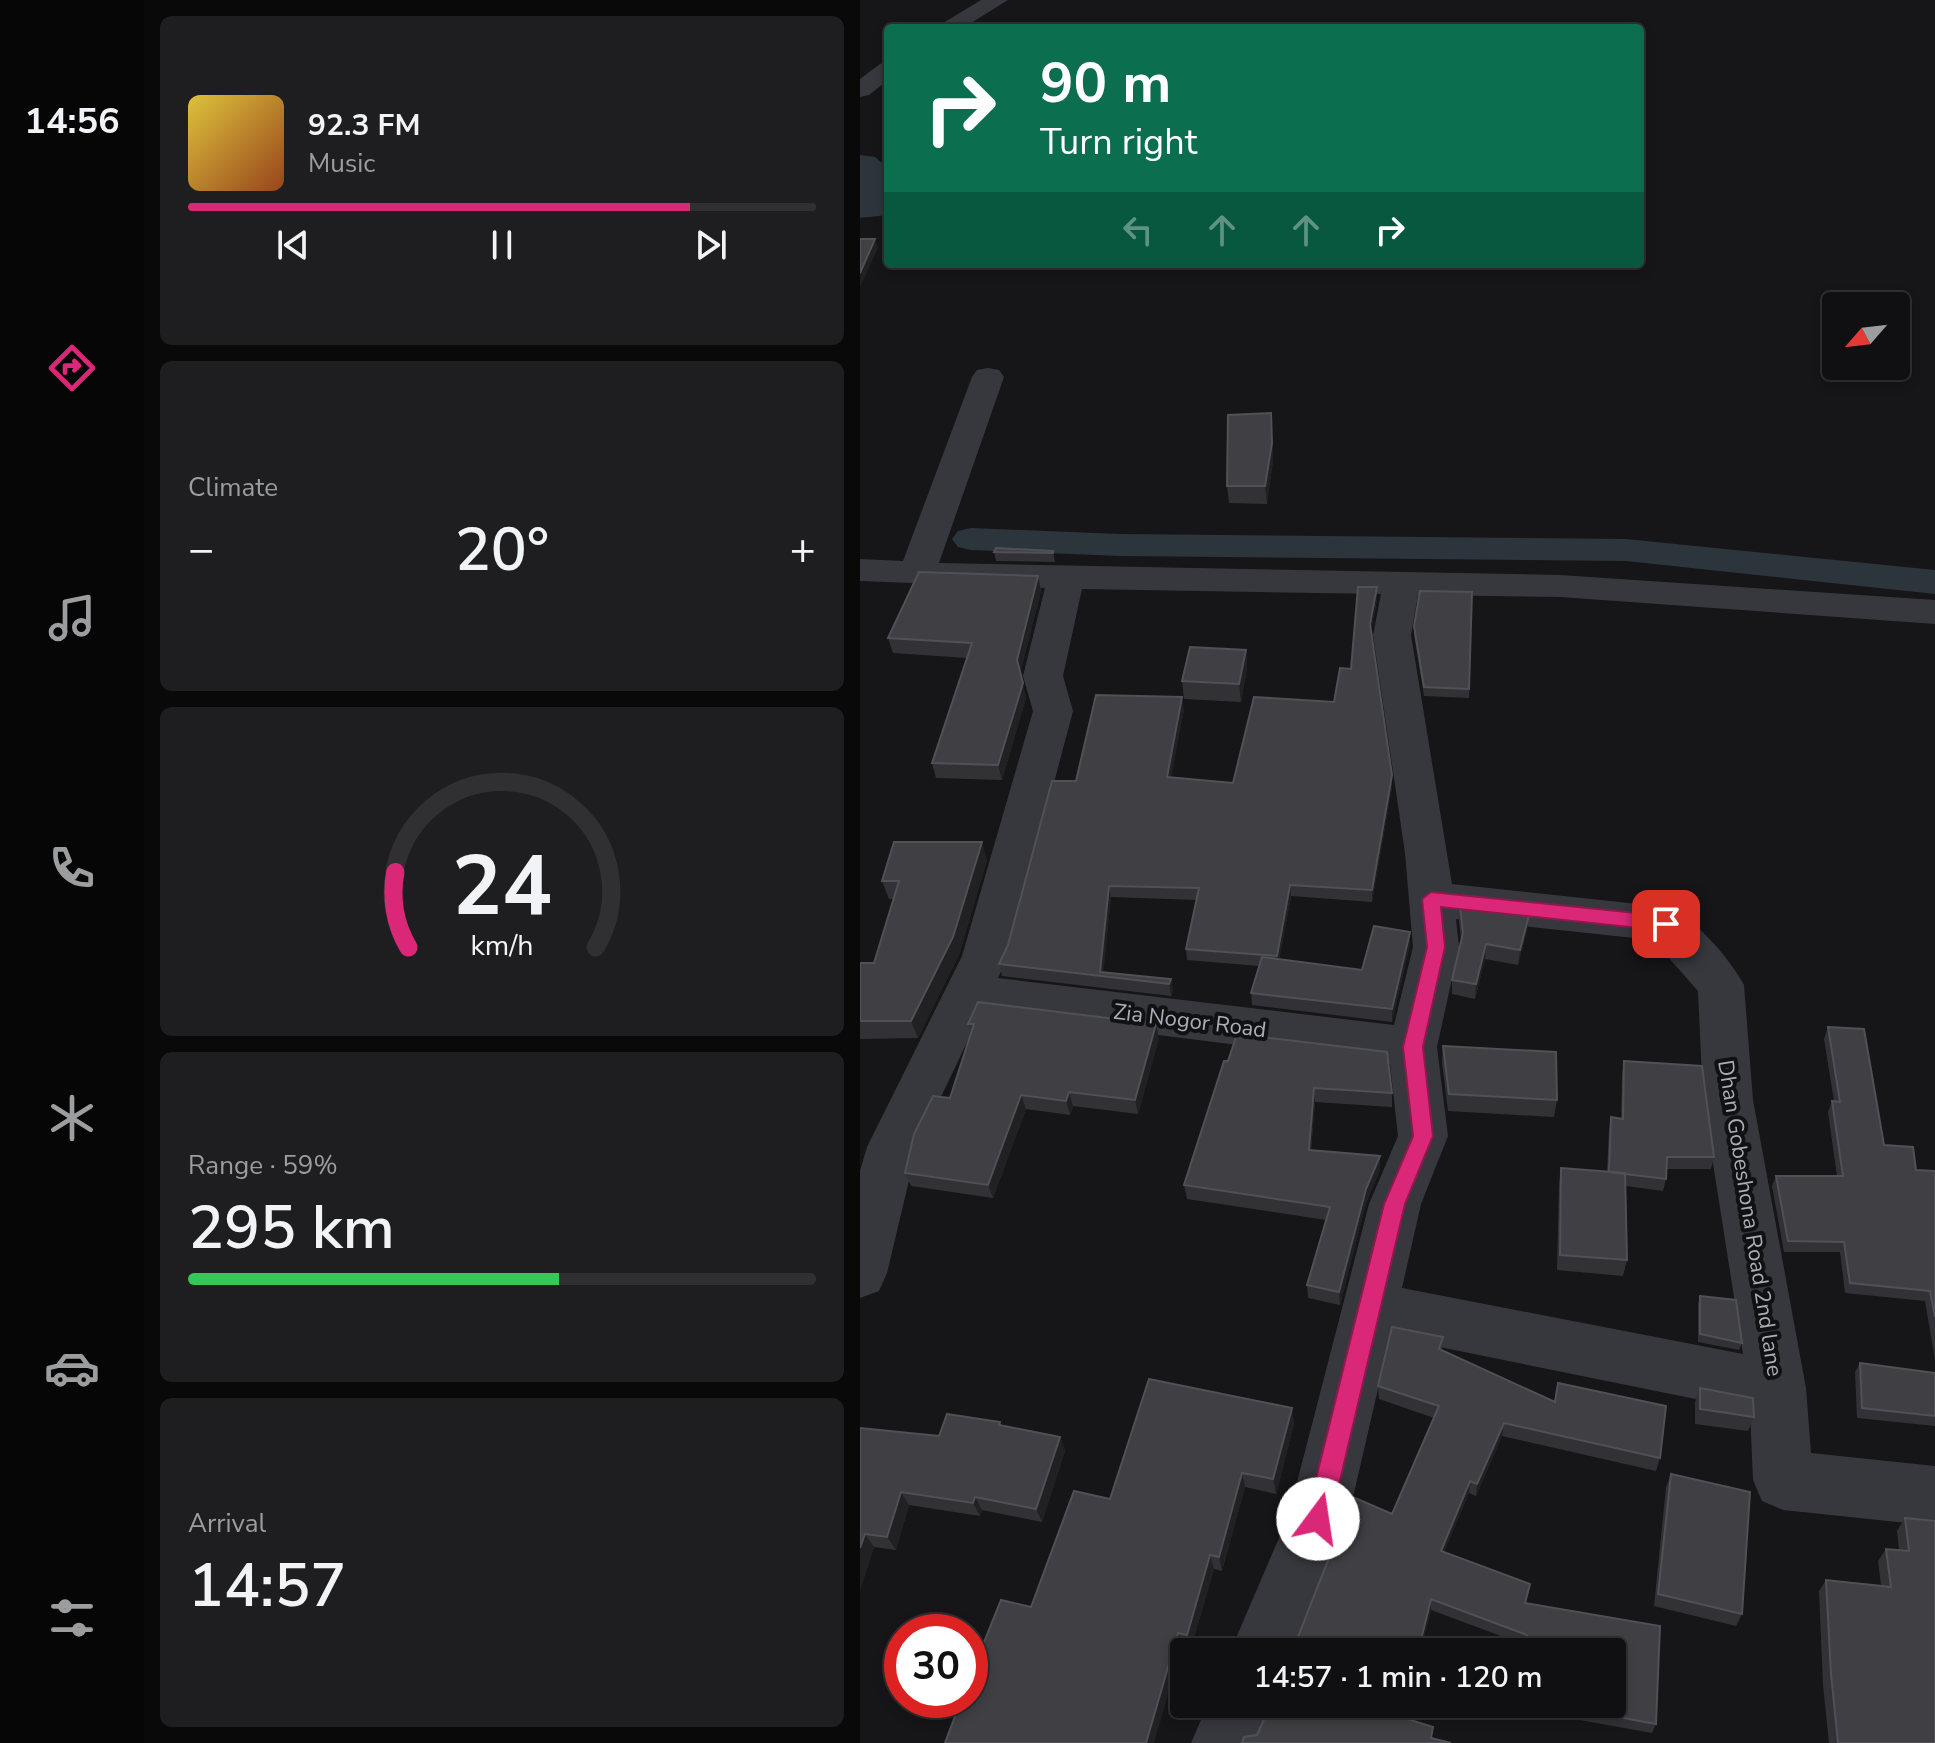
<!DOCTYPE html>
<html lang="en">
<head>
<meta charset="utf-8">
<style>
  body { margin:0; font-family:"Nunito Sans",sans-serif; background:#1e1e20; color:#f1f3f6; height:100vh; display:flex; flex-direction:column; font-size:30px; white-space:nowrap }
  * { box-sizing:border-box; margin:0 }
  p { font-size:26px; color:#9c9d9f }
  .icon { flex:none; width:44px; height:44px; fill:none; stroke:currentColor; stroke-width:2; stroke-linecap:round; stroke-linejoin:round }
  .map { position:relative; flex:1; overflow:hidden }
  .drawer { display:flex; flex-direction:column; gap:16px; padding:16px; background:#09090a; width:716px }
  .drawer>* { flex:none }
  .banner { position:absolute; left:24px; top:24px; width:760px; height:244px; border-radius:8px; box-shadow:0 4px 12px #0003,0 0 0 2px #303032; background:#0b6e4f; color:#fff; overflow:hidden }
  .needle { width:52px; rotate:242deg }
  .fabs { position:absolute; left:962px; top:292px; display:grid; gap:16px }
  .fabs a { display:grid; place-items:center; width:88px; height:88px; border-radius:8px; background:#101012; box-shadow:0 4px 12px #0003,0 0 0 2px #303032; font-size:40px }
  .speed { position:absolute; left:24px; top:1614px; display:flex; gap:16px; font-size:40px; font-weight:700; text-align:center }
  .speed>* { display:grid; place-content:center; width:104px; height:104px; border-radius:50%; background:#101012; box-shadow:0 4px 12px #0003,0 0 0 2px #303032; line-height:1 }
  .speed .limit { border:12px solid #d22; background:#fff; color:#111 }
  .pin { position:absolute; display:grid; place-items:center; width:68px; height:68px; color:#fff; margin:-34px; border-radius:16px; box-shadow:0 4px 12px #0006 }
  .me { position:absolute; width:88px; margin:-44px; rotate:14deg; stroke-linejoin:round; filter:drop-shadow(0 0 6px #0008) }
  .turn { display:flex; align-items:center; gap:28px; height:168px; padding:0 24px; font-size:36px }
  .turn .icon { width:104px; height:104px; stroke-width:2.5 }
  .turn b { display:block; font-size:56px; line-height:68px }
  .lanes { display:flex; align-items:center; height:76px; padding:0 24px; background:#0003; justify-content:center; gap:40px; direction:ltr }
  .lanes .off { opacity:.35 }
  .big { font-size:60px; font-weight:600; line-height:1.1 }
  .drawer .tile { flex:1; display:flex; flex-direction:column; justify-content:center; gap:12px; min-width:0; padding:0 28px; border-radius:12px; background:#1e1e20 }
  .drawer .dial { align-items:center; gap:0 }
  .dial svg { height:208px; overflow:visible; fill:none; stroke:#303032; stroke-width:7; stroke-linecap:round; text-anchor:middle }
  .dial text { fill:#f1f3f6; stroke:none }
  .song { display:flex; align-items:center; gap:24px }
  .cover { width:96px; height:96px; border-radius:12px; background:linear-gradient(135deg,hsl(50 70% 55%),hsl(20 70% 35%)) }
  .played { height:8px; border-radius:4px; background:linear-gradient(90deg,#db2777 80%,#303032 80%) }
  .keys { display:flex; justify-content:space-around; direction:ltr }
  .heat { display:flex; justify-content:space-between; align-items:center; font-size:44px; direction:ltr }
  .charge { height:12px; border-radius:6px; background:linear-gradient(90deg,#34c759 59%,#303032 0) }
  .trip { position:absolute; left:310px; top:1638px; width:456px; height:80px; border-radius:8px; background:#101012; box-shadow:0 4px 12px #0003,0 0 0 2px #303032; font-weight:600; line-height:80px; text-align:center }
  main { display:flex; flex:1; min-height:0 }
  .dock { display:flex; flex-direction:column; width:144px; justify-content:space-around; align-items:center; background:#060607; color:#9c9d9f }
  .dock .icon { width:56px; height:56px }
  .dock .on { color:#db2777 }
  .dock b { font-size:36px; color:#f1f3f6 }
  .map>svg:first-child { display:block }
  .water { fill:#2c353c }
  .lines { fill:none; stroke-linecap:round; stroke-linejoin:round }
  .canal { fill:#2c353c; fill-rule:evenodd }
  .street { fill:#37383d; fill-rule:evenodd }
  .wall { fill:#323236 }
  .shaded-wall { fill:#212124 }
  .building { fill:#3f3f44; stroke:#4f5156; stroke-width:2 }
  .route { fill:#db2777; stroke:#8e194d; stroke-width:2 }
  .labels { text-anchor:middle; stroke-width:8; stroke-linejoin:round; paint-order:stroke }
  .street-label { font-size:22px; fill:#a8adb8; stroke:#111113 }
</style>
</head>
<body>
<main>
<nav class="dock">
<b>14:56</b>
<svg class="icon on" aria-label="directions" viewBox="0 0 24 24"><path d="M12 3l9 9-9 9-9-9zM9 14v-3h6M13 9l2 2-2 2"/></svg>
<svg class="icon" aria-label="music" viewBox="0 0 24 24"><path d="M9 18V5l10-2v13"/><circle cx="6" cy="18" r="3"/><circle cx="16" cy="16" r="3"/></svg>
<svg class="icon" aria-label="phone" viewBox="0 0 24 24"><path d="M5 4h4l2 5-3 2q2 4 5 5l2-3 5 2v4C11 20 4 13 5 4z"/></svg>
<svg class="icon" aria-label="climate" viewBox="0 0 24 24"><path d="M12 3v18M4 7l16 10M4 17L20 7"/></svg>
<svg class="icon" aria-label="car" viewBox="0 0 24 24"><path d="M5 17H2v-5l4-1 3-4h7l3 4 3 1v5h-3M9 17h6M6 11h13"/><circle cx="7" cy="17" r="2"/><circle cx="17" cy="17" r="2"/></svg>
<svg class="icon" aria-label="filters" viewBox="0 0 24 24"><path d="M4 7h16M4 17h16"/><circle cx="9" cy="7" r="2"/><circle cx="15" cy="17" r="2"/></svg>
</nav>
<section class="drawer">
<div class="tile">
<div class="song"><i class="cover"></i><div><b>92.3 FM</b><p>Music</p></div></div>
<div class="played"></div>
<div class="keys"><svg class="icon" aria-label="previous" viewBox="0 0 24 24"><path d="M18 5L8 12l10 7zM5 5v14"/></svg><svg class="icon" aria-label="pause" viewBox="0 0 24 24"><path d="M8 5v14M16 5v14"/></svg><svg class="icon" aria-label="next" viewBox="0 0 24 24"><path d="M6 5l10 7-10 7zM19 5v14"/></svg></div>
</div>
<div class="tile"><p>Climate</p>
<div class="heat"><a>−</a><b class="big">20°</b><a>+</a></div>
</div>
<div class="tile dial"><svg viewBox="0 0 100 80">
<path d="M14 69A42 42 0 1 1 86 69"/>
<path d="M14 69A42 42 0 0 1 9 40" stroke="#db2777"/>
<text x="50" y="56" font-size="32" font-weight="700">24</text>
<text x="50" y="72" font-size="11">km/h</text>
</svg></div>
<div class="tile"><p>Range · 59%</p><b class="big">295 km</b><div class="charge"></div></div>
<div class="tile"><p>Arrival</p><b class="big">14:57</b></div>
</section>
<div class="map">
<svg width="1075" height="1743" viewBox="0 0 1075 1743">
  <rect width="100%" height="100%" fill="#161618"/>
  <path class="water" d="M0,155L15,157L22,163L28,161V215L0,218Z"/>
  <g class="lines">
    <path class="canal" d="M111,528L260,534L766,539L1075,570V594L766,561L260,556L111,550L98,547L92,539L98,531Z"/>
    <path class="street" d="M121,0H148L103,28H75Z
      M28,62V80L9,95L0,97V79L20,64Z
      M128,368L139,370L144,377L79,563L700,575L1075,600V624L700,597L558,595L551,635L592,884L806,907C833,915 871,960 884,985L893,1100L946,1388L951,1453L1075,1466V1526L923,1510L902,1501L893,1480L890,1410L530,1337L488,1519L434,1652H370L428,1517L509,1204L538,1136L530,1064L121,1013L57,1147L27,1273L19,1291L0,1298V1171L7,1147L102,956L173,711L163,676L185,588L0,581V559L43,561L112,377L117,370ZM222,589L521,594L513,635L545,853L553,947L534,1025L138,978L148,956L213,711L203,676ZM596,919L793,940L838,991L843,1100L883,1354L542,1288L561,1204L588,1136L577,1047L599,947Z
      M348,1704H414L397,1743H331Z"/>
  </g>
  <path class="wall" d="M411,413L413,460L407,504L369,503L367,486Z
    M193,551L195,562L136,561L134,552Z
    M178,576L181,591L160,674L166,698L142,780L76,778L72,763L107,658L33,653L28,638Z
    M612,592L609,698L564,696L554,635V626Z
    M517,599L511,631L532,775V787L512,902L431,896L419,960L502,970L550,944L532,1022L392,1005L391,993L399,966L327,960L326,949L337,900L251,897L243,972L311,979L313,991L311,996L142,976L139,964L216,781L324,709L311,777L373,783L474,702L491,669Z
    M386,650L387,668L381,702L324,699L322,681Z
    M127,860L99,955L58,1038L0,1039V963H14L34,899H29L22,881Z
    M600,907L669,915L667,930L658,965L625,959L615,999L592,994V980L601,940L599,922Z
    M108,1024L299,1038L278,1114L213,1106L210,1115L166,1109L133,1198L51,1186L45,1173L90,1098L111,1034Z
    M968,1027L1024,1145L1056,1170L1075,1171V1360L1065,1301L985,1293L980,1252H924L912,1186L916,1176H977L968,1112L972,1101H974L964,1039Z
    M583,1046L697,1100L694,1117L588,1111L582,1063Z
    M364,1061L532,1093V1107L455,1102L451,1151L520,1170L506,1203L480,1305L448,1298L447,1285L466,1220L327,1199L324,1185Z
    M764,1061L854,1157L851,1169H806V1179L803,1191L766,1186L767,1260L763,1276L697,1270L699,1184L701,1168L747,1171L749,1130L751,1117L761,1119L762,1074Z
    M840,1296L882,1343L879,1350L838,1342V1304Z
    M532,1327L583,1337L582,1350L694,1402L698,1383L806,1406L800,1458L796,1471L642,1436L616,1496L609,1493L584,1552L670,1584L666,1603L800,1626L796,1724L792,1733L659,1709L660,1704H752V1652H664L665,1645L571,1610L560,1652H432L493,1497L532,1514L574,1418L519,1399L518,1386Z
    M1000,1363L1075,1373V1426L997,1418L995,1372Z
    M840,1388L894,1417L888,1431L835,1424V1402Z
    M432,1408L434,1424L416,1494L385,1487L362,1571L354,1569L331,1648L171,1607L250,1499Z
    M140,1422L142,1426L200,1437L205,1451L182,1522L122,1510L120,1516L49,1505L36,1550L14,1547L0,1590V1428L79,1436Z
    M811,1474L882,1614L876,1626L794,1606L806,1487Z
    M1045,1518L1075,1743H969L963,1685L959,1591L966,1580L1021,1585L1018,1561L1026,1549L1039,1550L1037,1531Z"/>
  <path class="shaded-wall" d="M15,239L18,248L0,287V273Z
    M411,413L413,460L407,504L405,486Z
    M178,576L181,591L160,675L157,660Z
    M517,587V599L510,635V624Z
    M386,650L387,668L381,702L379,684Z
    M163,683L166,698L142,780L138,765Z
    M322,697L324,709L309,789L307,777Z
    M532,775V787L512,902V890Z
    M122,842L127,860L99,955L58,1038L51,1021Z
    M430,885L431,896L418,968L417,956Z
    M249,886L251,897L243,976L240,972Z
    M669,915L667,930L658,965L660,950Z
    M550,932V944L532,1022V1009Z
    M626,944L625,959L615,999L616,984Z
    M311,979L313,991L311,996L309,984Z
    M296,1024L299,1038L278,1114L275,1100Z
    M454,1088L455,1102L450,1164L449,1150Z
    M209,1092L213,1106L210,1115L206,1101Z
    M161,1095L166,1109L133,1198L128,1185Z
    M520,1156V1170L506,1203L480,1305L479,1292L506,1189Z
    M432,1408L434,1424L416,1494L413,1479Z
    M644,1423L642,1436L616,1496L617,1484Z
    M200,1437L205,1451L182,1522L176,1509Z
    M382,1473L385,1487L362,1571L359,1557Z
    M610,1481L609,1493L580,1562L581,1551Z
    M41,1492L49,1505L36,1550L27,1537Z
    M115,1497L122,1510L120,1516L113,1503Z
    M5,1534L14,1547L0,1590V1548Z
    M350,1555L354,1569L331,1648L327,1635Z
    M571,1599V1610L560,1652H558Z
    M318,1633L322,1646L294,1743H286Z
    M545,1704H547L541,1727V1717Z"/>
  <path class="building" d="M0,239H15L0,273Z
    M411,413L412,443L405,486H367L368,415Z
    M136,548L193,551V553L134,552Z
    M59,572L178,576L157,660L163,683L138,765L72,763L112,643L28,638Z
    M498,587H517L510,624L532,775L512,890L430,885L417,956L326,949L339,888L249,886L240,972L311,979L309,984L139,964L148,945L192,781H216L236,695L322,697L307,777L373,783L394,697L474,702L480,668L491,669Z
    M560,591L612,592L609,689L564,687L554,626Z
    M330,647L386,650L379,684L322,681Z
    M34,842H122L93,937L51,1021H0V963H14L39,881H22Z
    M600,907L669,915L660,950L626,944L616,984L592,980L603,933Z
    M514,926L550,932L532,1009L391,993L402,957L502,970Z
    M118,1002L296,1024L275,1100L209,1092L206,1101L161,1095L128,1185L45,1173L54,1134L73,1096L90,1098L114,1024H108Z
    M968,1027L1004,1029L1024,1145L1053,1147L1056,1170L1075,1171V1317L1070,1291L990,1283L984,1242L928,1241L916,1176H983L972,1101L980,1102Z
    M377,1034L527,1052L532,1093L454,1088L449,1150L520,1156L506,1189L479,1292L447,1285L470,1207L324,1185L364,1061H368Z
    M583,1046L696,1052L697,1100L589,1094Z
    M764,1061L842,1066L854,1157H807L806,1179L749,1172L751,1117L763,1119Z
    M701,1168L765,1173L767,1260L700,1255Z
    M840,1296L876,1300L882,1343L840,1334Z
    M532,1327L583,1337L579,1349L695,1402L698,1383L806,1406L800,1458L644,1423L617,1484L610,1481L581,1551L670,1584L665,1603L800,1626L796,1724L689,1704H752V1652H666L667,1635L571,1599L558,1652H432L493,1497L532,1514L579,1406L518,1386Z
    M1000,1363L1075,1373V1416L1002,1408Z
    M289,1379L432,1408L413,1479L382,1473L359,1557L350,1555L327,1635L318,1633L286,1743H85L101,1700H110V1677L141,1600L171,1607L214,1491L250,1499Z
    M840,1388L893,1398L894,1417L840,1409Z
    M87,1414L140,1422L139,1425L200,1437L176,1509L115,1497L113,1503L41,1492L27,1537L5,1534L0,1548V1428L79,1436Z
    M811,1474L890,1492L882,1614L798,1594Z
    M1045,1518L1075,1521V1743H978L971,1674L966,1580L1031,1587L1026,1549L1049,1551Z
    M411,1704H545L541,1717L573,1727L571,1738L591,1743H382L384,1737L397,1735Z"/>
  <path class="route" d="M571,892L806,916L815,924L806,931L581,907L585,947L563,1047L573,1136L545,1204L471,1519L467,1528L458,1532L450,1528L446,1519L524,1204L553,1136L543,1047L567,947L562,899Z"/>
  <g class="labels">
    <g class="street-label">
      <text transform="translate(330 1020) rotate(7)" y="8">Zia Nogor Road</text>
      <text transform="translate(891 1218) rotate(81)" y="8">Dhan Gobeshona Road 2nd lane</text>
    </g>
  </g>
</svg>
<div class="fabs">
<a><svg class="needle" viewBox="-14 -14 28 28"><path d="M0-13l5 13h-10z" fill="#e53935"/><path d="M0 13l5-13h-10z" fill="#9c9d9f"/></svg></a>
</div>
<div class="speed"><div class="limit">30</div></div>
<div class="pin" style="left:806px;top:924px;background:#d93025"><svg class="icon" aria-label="arrive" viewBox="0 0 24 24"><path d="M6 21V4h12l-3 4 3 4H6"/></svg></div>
<svg class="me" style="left:458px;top:1519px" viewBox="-20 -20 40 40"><circle r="19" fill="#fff"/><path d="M0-13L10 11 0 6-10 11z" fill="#db2777"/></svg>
<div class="trip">14:57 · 1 min · 120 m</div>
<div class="banner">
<div class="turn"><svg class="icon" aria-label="right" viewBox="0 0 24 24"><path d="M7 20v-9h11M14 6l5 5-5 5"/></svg><div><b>90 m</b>Turn right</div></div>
<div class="lanes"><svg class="icon off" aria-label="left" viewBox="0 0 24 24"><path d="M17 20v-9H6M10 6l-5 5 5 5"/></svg><svg class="icon off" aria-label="ahead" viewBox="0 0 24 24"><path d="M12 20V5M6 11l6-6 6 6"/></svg><svg class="icon off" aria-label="ahead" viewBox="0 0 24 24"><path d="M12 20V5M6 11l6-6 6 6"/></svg><svg class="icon" aria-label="right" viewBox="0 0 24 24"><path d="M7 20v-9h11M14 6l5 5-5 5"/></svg></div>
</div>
</div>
</main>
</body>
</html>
